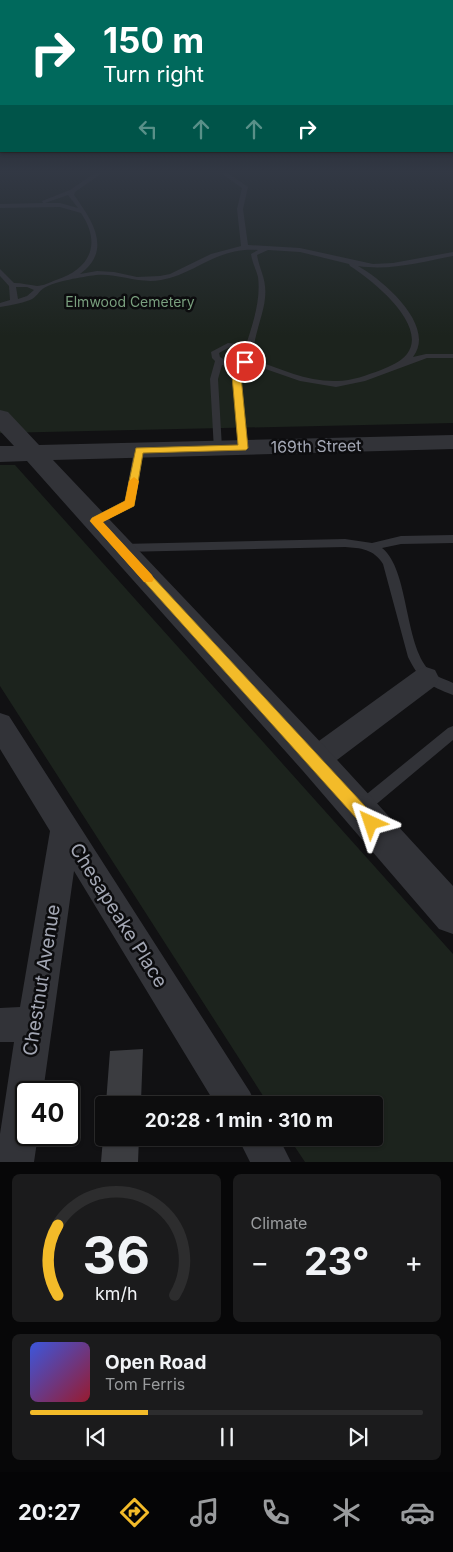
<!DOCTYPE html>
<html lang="en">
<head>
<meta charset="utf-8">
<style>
  body { margin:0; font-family:Inter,sans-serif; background:#1b1b1c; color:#f1f3f6; height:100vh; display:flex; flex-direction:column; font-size:19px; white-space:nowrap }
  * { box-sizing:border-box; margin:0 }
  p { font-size:16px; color:#9a9c9e }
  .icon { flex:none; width:28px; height:28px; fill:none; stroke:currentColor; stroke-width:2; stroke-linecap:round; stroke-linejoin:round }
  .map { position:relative; height:1162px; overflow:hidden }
  .panel { display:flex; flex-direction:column; gap:12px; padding:12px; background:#070708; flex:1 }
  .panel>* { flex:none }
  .banner { position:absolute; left:0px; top:0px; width:454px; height:152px; box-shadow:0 1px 4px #0004,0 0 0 1px #2d2d2e; background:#00695c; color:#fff; overflow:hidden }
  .speed { position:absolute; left:15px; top:1081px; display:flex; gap:10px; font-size:25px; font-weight:700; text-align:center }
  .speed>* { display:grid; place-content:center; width:65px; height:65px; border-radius:50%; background:#0d0d0e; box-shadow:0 1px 4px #0004,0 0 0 1px #2d2d2e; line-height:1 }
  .speed .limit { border:2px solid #111; border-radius:8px; background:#fff; color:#111 }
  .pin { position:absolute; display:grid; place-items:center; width:42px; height:42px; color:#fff; margin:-21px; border:2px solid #fff; border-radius:50%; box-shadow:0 1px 5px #0007 }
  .me { position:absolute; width:55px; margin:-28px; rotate:318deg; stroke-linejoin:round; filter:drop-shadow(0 0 4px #0008) }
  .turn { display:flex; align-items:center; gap:18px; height:105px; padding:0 20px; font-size:22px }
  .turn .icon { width:65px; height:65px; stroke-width:2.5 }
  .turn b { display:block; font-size:35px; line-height:42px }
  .lanes { display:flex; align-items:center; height:48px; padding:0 20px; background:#0003; justify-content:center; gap:25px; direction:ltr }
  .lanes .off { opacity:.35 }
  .big { font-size:38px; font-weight:700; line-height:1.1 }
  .panel .widget { flex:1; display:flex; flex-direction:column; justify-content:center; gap:8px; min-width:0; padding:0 18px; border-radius:8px; background:#1b1b1c }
  .panel .dial { align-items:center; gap:0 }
  .dial svg { height:130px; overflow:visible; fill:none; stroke:#2d2d2e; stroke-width:7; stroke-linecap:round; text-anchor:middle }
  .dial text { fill:#f1f3f6; stroke:none }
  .song { display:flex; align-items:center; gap:15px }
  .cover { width:60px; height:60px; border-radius:8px; background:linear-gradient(135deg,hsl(230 70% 55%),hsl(350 70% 35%)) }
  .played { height:5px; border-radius:2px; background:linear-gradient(90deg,#f3bb29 30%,#2d2d2e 30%) }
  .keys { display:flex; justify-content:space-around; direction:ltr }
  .heat { display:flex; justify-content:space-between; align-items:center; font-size:28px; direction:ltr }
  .panel .tiles { flex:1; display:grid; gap:12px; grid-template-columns:1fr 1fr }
  .widget:last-child { grid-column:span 2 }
  .trip { position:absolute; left:95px; top:1096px; width:288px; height:50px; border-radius:5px; background:#0d0d0e; box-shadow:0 1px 4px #0004,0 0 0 1px #2d2d2e; font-weight:700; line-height:50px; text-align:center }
  .tab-bar { display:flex; height:80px; justify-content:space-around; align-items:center; background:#050506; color:#9a9c9e }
  .tab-bar .icon { width:35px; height:35px }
  .tab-bar .selected { color:#f3bb29 }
  .tab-bar b { font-size:22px; color:#f1f3f6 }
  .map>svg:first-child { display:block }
  .green { fill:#1c231d }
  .building { fill:#3b3c40 }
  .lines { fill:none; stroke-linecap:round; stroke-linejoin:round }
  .service { fill:#323338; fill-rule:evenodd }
  .minor { fill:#323338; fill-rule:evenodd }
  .tertiary { fill:#323338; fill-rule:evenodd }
  .route { fill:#f3bb29; stroke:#9e7a1b }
  .slow { fill:#f59e0b }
  .labels { text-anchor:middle; stroke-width:5; stroke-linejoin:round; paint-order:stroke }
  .far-park-label { font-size:14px; fill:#799f7e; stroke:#0c0c0e }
  .street-label { font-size:16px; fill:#a3a7b4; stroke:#0c0c0e }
  .near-street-label { font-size:19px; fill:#a3a7b4; stroke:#0c0c0e }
</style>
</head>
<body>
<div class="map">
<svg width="453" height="1162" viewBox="0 0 453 1162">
  <rect width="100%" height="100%" fill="#111113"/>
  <path class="green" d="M0,173H453V423L0,433Z
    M0,465H15L453,954V1162H305L289,1138H374V1105H269L0,686Z"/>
  <path class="building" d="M143,1049L141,1101L106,1103L110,1051Z
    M103,1138H139L138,1162H101Z"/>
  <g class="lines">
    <path class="service" d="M95,173H102L75,192L74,195C92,220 113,250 80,274L97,271L114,272L137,277L160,276L170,274L211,254L241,246L237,209L242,188L221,173H228L248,187L243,209L248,245L300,248L373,264L393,263L453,252V256C422,262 390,271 358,266C383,280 437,326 413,357L426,354H453V358H427L365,381L336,387L300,381L248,363L240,366L248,448L243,451L238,448L232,367L222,365L218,379L222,448L217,451L214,450L210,379L215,361L212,358L211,352L228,343L246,345C253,323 261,300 258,277C256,269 252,262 251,254L258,250C216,247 196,274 161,280C138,284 118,273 96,275C82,277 56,281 44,288C39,291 36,298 30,300C20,304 10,305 0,307V303L10,300L9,286L0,276V269L14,283C22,283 29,285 37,286C43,286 51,282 56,280C90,269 102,244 81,213L60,207L0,208V204L43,203L42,201L70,190ZM68,195L78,208L60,203H45ZM268,250L300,252L349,264L350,266C371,279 429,325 407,354C401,362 390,366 381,370C367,375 352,381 337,381C307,382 279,368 252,359L254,356C251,343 264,314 265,298C267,279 260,272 257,255ZM16,287H27L34,290L27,296L18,299ZM230,347L242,349L246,356C238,363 229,363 220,357L219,353Z
      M139,447L144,450L134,506L99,524H91L90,521L91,518L125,501L134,450Z
      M453,535V543L401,544L382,548C409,569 404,644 429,670C436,677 445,679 453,683V695C429,686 419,680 408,657L383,564C374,549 360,548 345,547L122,552L117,548L122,544L345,539L372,543L401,536Z
      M453,726V740L367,812L362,814L357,812L355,807L357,802L448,728Z"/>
    <path class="minor" d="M426,667L435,670L439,678L435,686L325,769L315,773L305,769L301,760L305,751L417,670Z
      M0,713L9,716L250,1092L256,1105H216L74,871L43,1092H26V1135H38L34,1162H0V1134L14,1042H0V1008L20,1007L50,831L0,749Z
      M238,1138H279L291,1162H250Z"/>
    <path class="tertiary" d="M0,410L8,412L39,445L453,435V449L53,460L327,749L453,886V934L439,929L303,771L27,461L0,462V446H14L0,431Z"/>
  </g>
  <linearGradient id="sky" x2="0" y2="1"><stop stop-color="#09090a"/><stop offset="0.51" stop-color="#323844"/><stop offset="1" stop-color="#323844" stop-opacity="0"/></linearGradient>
  <rect width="453" height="336" fill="url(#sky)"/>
  <path class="route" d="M245,360H248V364L240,366L248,448L246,450L143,453L134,506L102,522L376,818L378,823L376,828L371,830L365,828L90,521L92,518L125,501L136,448L238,445L231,364Z"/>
  <path class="slow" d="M134,477L139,481L134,506L103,522L152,575L154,579L152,582H144L90,521L92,518L125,501L129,481Z"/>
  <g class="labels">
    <g class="far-park-label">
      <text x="130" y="307">Elmwood Cemetery</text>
    </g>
    <g class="street-label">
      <text transform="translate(316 446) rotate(-1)" y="6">169th Street</text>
    </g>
    <g class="near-street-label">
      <text transform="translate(119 915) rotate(58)" y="7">Chesapeake Place</text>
      <text transform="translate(41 980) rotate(-81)" y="7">Chestnut Avenue</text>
    </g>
  </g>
</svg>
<div class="speed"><div class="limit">40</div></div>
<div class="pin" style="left:245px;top:362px;background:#d93025"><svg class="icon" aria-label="arrive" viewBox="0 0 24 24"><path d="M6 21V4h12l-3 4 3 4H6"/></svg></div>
<svg class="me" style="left:371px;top:823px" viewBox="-20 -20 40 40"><path d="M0-17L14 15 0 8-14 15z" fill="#f3bb29" stroke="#fff" stroke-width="4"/></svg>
<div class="trip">20:28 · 1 min · 310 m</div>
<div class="banner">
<div class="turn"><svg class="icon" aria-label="right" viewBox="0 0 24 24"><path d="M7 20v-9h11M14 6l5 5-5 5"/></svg><div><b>150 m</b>Turn right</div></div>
<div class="lanes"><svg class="icon off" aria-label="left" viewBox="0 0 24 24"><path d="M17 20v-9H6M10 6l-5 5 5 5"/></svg><svg class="icon off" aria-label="ahead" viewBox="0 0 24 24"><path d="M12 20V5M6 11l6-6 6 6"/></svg><svg class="icon off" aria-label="ahead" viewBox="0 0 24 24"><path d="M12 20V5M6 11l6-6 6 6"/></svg><svg class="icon" aria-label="right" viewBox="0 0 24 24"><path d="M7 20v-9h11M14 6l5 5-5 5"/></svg></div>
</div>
</div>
<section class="panel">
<div class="tiles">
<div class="widget dial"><svg viewBox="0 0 100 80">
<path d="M14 69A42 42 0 1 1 86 69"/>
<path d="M14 69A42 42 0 0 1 14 26" stroke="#f3bb29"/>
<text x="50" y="56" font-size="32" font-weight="700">36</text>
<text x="50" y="72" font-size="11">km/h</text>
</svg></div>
<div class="widget"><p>Climate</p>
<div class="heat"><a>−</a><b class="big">23°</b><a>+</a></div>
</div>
<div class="widget">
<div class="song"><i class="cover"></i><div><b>Open Road</b><p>Tom Ferris</p></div></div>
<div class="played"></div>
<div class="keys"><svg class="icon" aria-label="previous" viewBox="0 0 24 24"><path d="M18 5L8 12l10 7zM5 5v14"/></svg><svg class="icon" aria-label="pause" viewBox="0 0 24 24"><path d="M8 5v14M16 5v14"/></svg><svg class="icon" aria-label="next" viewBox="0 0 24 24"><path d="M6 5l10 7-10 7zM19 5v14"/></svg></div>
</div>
</div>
</section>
<nav class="tab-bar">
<b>20:27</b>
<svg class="icon selected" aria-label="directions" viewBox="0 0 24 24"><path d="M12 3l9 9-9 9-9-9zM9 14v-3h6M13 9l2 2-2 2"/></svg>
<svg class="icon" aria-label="music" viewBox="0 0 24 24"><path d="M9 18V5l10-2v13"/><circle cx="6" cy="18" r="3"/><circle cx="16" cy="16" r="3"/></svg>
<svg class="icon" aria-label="phone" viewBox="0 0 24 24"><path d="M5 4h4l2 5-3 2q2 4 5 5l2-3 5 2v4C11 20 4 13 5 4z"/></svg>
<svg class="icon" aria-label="climate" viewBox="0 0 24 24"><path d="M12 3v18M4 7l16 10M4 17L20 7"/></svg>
<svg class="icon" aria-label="car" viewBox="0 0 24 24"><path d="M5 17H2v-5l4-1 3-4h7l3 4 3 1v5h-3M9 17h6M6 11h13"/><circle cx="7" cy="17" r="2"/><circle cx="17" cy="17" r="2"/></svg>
</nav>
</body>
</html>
